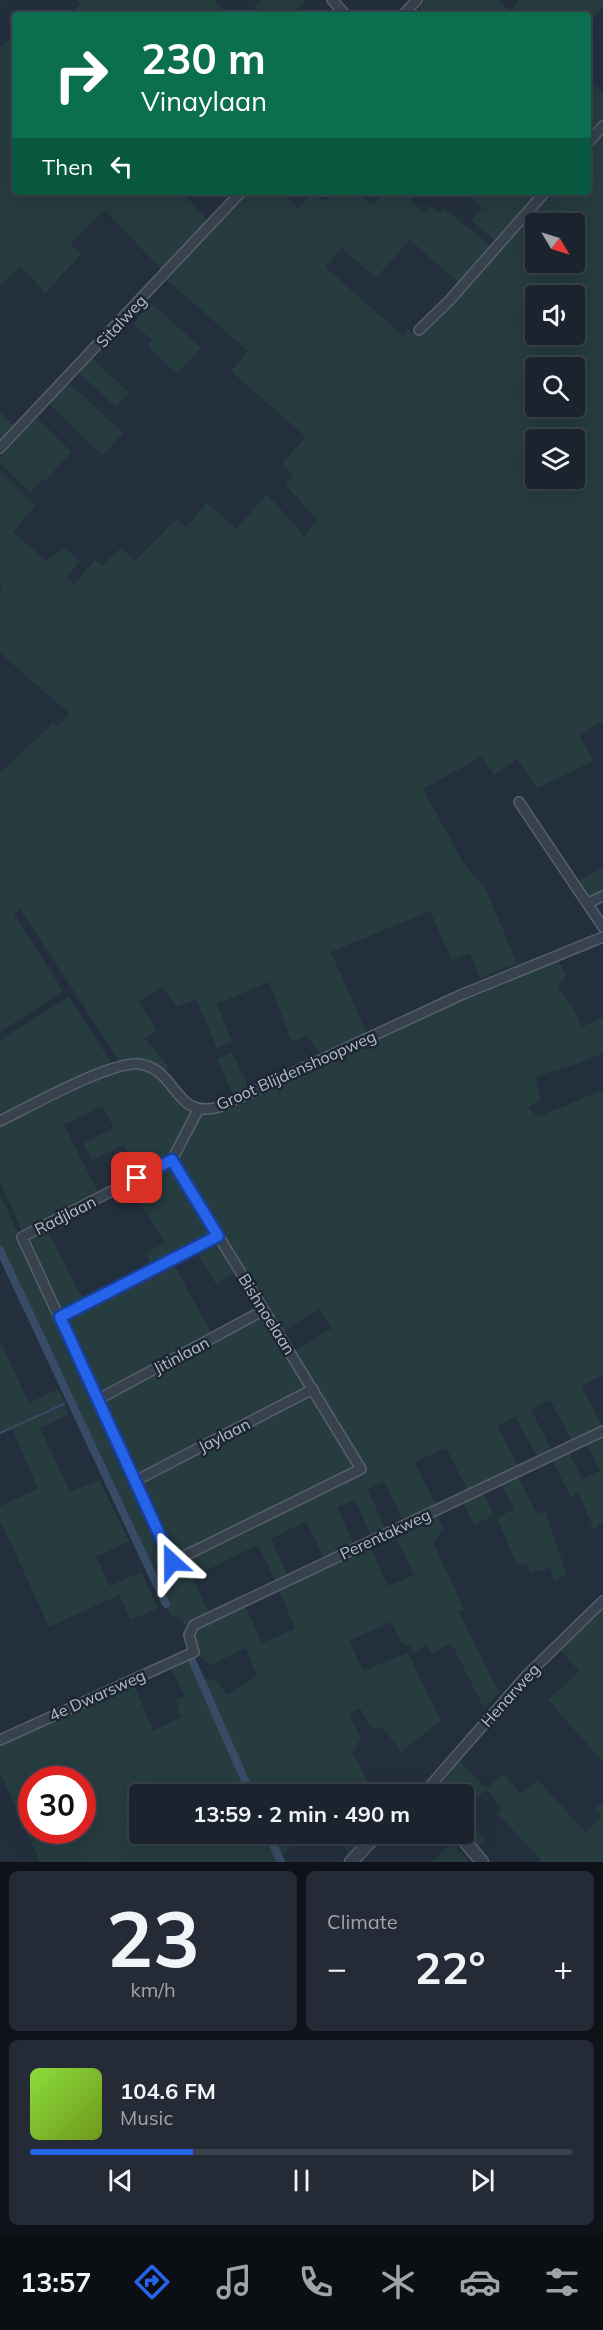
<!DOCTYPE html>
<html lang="en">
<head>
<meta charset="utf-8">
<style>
  body { margin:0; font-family:Mulish,sans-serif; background:#242b36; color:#f1f3f6; height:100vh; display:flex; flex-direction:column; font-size:22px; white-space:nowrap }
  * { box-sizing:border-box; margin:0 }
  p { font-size:20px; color:#a0a4aa }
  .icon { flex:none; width:33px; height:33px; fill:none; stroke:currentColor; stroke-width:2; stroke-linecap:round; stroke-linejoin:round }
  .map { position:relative; height:1862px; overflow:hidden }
  .sheet { display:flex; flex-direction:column; gap:9px; padding:9px; background:#0f1319; flex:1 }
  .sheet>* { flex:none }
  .guide { position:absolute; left:12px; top:12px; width:579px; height:183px; border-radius:6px; box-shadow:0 6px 24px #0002,0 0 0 2px #39404a; background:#0b6e4f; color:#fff; overflow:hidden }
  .needle { width:39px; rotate:128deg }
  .fabs { position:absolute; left:525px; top:213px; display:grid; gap:12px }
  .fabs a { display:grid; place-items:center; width:60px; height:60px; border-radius:6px; background:#1b232e; box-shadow:0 6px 24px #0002,0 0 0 2px #39404a; font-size:30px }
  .speed { position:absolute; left:18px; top:1766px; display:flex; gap:12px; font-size:30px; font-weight:700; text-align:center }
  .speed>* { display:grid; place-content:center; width:78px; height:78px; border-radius:50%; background:#1b232e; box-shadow:0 6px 24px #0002,0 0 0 2px #39404a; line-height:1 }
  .speed .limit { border:9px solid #d22; background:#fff; color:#111 }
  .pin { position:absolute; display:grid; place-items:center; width:51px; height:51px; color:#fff; margin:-26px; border-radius:12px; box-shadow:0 3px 9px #0006 }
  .me { position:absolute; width:66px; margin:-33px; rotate:336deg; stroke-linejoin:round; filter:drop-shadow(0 0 4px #0008) }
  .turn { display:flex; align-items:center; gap:21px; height:126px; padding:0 30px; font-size:27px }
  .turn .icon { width:78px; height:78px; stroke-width:2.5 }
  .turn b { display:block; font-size:42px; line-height:51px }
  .then { display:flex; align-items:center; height:57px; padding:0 30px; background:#0003; gap:12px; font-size:22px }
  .big { font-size:45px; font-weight:700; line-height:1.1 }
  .sheet .widget { flex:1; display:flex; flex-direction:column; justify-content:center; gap:9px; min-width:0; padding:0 21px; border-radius:9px; background:#242b36 }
  .sheet .dial { align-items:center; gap:0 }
  .dial b { font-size:78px; line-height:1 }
  .song { display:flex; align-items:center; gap:18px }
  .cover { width:72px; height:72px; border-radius:9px; background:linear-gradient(135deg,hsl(90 70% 55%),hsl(80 70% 35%)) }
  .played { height:6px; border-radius:3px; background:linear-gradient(90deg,#2563eb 30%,#39404a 30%) }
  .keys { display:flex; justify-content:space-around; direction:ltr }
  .heat { display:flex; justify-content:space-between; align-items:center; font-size:33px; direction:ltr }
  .sheet .tiles { flex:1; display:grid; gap:9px; grid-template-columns:1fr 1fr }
  .widget:last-child { grid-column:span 2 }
  .trip { position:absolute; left:129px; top:1784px; width:345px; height:60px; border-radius:6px; background:#1b232e; box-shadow:0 6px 24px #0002,0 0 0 2px #39404a; font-weight:700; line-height:60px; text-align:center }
  .tab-bar { display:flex; height:96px; justify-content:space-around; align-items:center; background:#0b0e12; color:#a0a4aa }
  .tab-bar .icon { width:42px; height:42px }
  .tab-bar .current { color:#2563eb }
  .tab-bar b { font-size:27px; color:#f1f3f6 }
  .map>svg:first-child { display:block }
  .green { fill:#263c3f; fill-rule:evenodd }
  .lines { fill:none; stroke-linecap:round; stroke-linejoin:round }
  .stream { stroke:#394c67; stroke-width:2 }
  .canal { stroke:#394c67; stroke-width:8 }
  .minor-casing { stroke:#565f6c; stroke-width:12 }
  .tertiary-casing { stroke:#565f6c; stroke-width:15 }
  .minor { stroke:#38414e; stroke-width:9 }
  .tertiary { stroke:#38414e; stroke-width:12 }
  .route-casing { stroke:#184099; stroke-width:15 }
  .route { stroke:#2563eb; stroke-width:10 }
  .labels { text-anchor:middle; stroke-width:5; stroke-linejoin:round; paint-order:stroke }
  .street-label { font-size:16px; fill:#b4bcc9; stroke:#1d2633 }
</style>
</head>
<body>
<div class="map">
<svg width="603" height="1862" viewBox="0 0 603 1862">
  <rect width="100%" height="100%" fill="#242f3e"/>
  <path class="green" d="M77,0H214L230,15H69L81,5Z
    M260,0H305L292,15H262L254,7Z
    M426,0H497L510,11L520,0H603V6L588,23V15H426L418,8Z
    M15,34V61L9,67L15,73V192H182L208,221L162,270L105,210L70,243L81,254L45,293L21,266L0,286V47Z
    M592,83L603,93V121L599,126L588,125V87Z
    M603,131V721L579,735L594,761L537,788L517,759L494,775L481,757L423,789L464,864L485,888L517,963L480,978L470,953L452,960L430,911L331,952L367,1034L321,1055L307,1035L292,1042L269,982L217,1004L232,1041L217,1048L196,999L177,1007L162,987L139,1001L157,1031L144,1038L169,1067L165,1070C149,1061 137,1056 119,1060L20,909L14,914L63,991L0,1032V773L53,723L58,727L69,713L0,653V592L2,589L0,587V471L35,506L13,532L46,561L65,548L80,562L66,577L74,584L95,560L102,566L121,548L135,561L176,519L186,528L207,503L236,529L267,494L304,536L318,520L285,485L293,475L282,463L306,437L231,371L248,351L166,279L246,192H280L298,208L313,192L325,201L334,192H355L373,205L385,192H418L411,200L424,213L430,206L440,213L444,208L491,247L459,283L410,240L376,278L342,248L325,267L403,336L409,330L418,337L549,192H588V148ZM536,224H574V262H536ZM536,296H574V334H536ZM536,368H574V406H536ZM536,440H574V478H536Z
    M467,192H540L496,242L472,220L482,208Z
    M151,303L201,348L177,374L148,346L152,340L133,324Z
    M90,356L129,393L116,407L78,372Z
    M68,382L123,433L103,456L48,403Z
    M0,411L14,426L0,440Z
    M37,418L71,452L45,481L42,479L30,493L0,463V458Z
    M603,867V896L589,902L577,882Z
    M557,957L566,975L558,987L575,1011L582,1027L603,1017V1053C581,1063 559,1069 536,1077L540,1100L528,1107L538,1117L603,1090V1375L581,1386L603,1427L572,1441L550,1400L531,1410L553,1452L538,1458L515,1417L497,1426L518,1466L468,1491L446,1448L414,1462L437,1506L404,1522L384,1481L368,1489L385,1529L371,1536L355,1500L337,1507L354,1545L324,1558L306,1521L271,1539L288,1576L276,1582L258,1545L192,1577L209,1613L185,1625L181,1618L171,1615L0,1250V1195L172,1565L365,1471L293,1352L332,1328L319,1309L282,1332L175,1159L196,1118L201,1114L213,1113Z
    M69,997L110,1061L109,1066L0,1116V1040Z
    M232,1052L249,1088L233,1095L217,1059Z
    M131,1067L152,1070L187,1108L194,1111L170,1156L138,1173L124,1145L92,1160L83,1143L114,1128L102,1106L64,1125L99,1194L23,1233L0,1182V1126L116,1071Z
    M170,1164L214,1234L153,1267L145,1253L165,1243L129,1185Z
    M46,1228L84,1301L61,1313L25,1238Z
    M217,1240L237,1272L216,1284L196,1251Z
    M173,1263L212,1334L98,1396L63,1319Z
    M264,1315L309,1388L136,1476L101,1401Z
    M0,1341L29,1403L58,1389L69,1414L40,1428L70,1492L99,1480L129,1541L96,1557L110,1586L141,1572L158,1608L131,1620L119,1595L49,1627L0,1520V1506L38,1489L12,1428L0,1433Z
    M312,1392L358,1468L173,1559L139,1481Z
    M603,1434V1521L594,1530L579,1493L571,1497L552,1460L568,1451L582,1479L600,1471L586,1442Z
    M518,1476L537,1514L545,1510L567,1575L554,1581L550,1568L531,1572L526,1564L517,1565L497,1518L514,1509L501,1484Z
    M483,1493L494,1515L474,1525L463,1502Z
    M437,1515L444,1529L433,1542L464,1609L459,1612L499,1693L484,1708L454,1648L447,1645L431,1654L427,1645L414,1653L411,1647L401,1642L391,1622L349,1641L363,1671L408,1653L441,1721L401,1752L384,1729L370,1727L360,1708L349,1714L361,1738L352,1753L369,1783L356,1794H140V1833H303L276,1862H40L0,1772V1744L134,1684L153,1731L181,1717L175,1700L185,1696L171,1668L191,1658L200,1678L217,1681L227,1695L257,1676L246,1648L210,1665C198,1654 188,1645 194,1628L242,1606L247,1610L262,1643L295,1629L279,1589L371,1549L388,1586L414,1575L395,1535ZM32,1779H82V1830H32Z
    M603,1604V1762L548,1700L579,1671L559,1648Z
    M458,1759L486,1789L504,1774L520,1793L539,1781L585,1832L602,1817L595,1809L603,1802V1862H539L541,1860L497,1813L502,1808L486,1790L464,1808V1794H430L431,1789Z
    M464,1810L484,1840L474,1850L464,1833Z
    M332,1833H373L352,1857Z
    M453,1842L469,1862H432Z"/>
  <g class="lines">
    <path class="stream" d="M0,1433L64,1404"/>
    <path class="canal" d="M0,1250L166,1604
      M191,1658L251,1794
      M268,1833L281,1862"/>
    <defs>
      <path id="minor" d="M332,0L346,15
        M403,15L417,0
        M588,143L603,126
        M419,330L449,301L545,192
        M0,448L241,192
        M519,802L603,927
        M588,903L603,896
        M0,1121C29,1107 112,1060 140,1064C178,1070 174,1120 219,1107L463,994L603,937
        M172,1160L361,1469L172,1562L22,1237Z
        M172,1160L198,1110
        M60,1317L218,1236
        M97,1400L264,1310
        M135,1481L313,1389
        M0,1740L194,1652L189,1635L194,1625L603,1431
        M423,1794L527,1675L603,1601"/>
      <path id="tertiary" d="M458,1833L482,1862
        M351,1862L378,1833"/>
    </defs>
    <use href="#minor" class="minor-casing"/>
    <use href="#tertiary" class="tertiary-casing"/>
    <use href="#minor" class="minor"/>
    <use href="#tertiary" class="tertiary"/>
  </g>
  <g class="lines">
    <defs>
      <path id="route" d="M137,1178L172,1160L218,1236L60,1317L172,1562"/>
    </defs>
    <use href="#route" class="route-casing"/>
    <use href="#route" class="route"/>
  </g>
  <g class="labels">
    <g class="street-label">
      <text transform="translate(121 321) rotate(-47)" y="6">Sitalweg</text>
      <text transform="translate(296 1070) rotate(-24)" y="6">Groot Blijdenshoopweg</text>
      <text transform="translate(65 1215) rotate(-27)" y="6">Radjlaan</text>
      <text transform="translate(267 1314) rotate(58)" y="6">Bishnoelaan</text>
      <text transform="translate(181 1355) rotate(-28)" y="6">Jitinlaan</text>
      <text transform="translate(224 1435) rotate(-27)" y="6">Jaylaan</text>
      <text transform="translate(385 1534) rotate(-25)" y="6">Perentakweg</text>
      <text transform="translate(97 1695) rotate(-24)" y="6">4e Dwarsweg</text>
      <text transform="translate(510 1695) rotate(-48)" y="6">Henarweg</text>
    </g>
  </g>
</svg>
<div class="fabs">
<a><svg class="needle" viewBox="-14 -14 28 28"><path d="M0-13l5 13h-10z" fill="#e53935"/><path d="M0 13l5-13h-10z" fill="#a0a4aa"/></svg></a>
<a><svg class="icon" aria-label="sound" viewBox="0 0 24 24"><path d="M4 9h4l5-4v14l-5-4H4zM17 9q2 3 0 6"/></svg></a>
<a><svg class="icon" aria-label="search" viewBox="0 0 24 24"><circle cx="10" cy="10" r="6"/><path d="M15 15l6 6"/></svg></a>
<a><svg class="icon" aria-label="layers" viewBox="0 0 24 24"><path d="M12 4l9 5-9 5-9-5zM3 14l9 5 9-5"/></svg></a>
</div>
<div class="speed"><div class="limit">30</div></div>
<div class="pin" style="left:137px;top:1178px;background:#d93025"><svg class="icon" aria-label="arrive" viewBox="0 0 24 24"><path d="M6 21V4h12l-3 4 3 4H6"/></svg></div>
<svg class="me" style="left:172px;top:1562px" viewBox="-20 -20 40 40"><path d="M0-17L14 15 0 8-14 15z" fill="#2563eb" stroke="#fff" stroke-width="4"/></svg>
<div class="trip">13:59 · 2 min · 490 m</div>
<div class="guide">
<div class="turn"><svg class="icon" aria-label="right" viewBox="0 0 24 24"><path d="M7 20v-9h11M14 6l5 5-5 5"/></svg><div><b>230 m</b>Vinaylaan</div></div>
<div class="then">Then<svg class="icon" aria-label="left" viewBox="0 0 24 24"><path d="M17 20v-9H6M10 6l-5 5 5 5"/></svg></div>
</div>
</div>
<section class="sheet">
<div class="tiles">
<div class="widget dial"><b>23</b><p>km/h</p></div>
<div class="widget"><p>Climate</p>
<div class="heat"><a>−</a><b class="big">22°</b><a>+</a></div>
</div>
<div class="widget">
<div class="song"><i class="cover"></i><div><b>104.6 FM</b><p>Music</p></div></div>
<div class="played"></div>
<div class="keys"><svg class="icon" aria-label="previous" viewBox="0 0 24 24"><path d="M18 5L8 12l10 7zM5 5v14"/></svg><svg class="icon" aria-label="pause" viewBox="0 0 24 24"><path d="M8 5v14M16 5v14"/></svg><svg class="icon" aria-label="next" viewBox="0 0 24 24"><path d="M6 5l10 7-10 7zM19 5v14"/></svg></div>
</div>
</div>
</section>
<nav class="tab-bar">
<b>13:57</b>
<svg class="icon current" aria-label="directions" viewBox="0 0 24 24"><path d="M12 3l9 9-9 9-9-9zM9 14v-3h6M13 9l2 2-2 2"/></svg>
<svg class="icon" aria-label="music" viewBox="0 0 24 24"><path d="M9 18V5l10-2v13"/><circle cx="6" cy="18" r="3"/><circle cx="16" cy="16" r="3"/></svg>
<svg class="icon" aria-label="phone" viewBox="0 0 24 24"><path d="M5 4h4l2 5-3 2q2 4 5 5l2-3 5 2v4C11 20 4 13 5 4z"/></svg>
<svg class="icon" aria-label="climate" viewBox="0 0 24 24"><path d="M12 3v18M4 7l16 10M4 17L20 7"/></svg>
<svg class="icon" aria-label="car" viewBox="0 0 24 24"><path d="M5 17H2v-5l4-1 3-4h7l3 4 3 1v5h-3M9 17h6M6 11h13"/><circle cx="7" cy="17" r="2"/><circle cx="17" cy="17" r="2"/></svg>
<svg class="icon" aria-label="filters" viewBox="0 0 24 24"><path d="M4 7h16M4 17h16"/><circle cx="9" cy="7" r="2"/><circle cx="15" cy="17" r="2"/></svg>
</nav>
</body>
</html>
